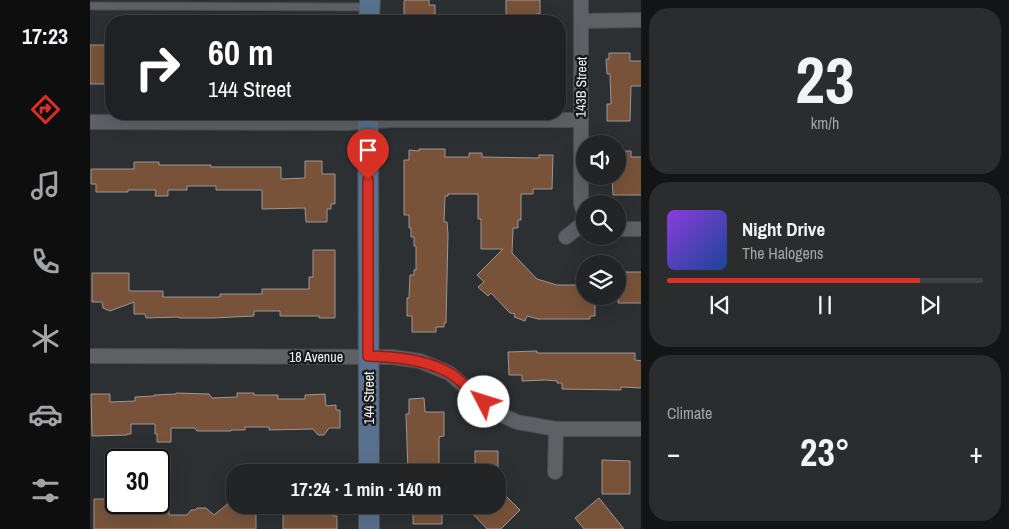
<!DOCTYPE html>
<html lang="en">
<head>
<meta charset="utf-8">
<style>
  body { margin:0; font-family:"Archivo Narrow",sans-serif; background:#2a2c2e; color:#f1f3f6; height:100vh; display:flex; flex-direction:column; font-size:19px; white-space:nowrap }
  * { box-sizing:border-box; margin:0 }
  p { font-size:16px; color:#a2a4a7 }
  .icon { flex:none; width:28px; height:28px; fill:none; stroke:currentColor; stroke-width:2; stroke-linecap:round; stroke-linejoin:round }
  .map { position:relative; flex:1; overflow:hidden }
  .details { display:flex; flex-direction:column; gap:8px; padding:8px; background:#131415; width:368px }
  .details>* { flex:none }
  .guide { position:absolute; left:15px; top:15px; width:461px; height:105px; border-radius:20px; box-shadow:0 5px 20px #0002,0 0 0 1px #3f4143; background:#202124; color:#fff; overflow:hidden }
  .buttons { position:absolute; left:486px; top:135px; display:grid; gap:10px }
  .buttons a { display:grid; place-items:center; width:50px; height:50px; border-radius:50%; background:#222426; box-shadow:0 5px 20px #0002,0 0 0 1px #3f4143; font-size:25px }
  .speed { position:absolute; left:15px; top:449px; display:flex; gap:10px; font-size:25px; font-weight:700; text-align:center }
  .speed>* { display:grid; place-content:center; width:65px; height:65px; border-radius:50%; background:#222426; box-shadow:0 5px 20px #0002,0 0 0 1px #3f4143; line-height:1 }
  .speed .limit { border:2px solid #111; border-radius:8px; background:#fff; color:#111 }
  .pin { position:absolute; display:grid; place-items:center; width:42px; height:42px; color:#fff; margin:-51px -21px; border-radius:50% 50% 50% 0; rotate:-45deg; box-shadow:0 0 5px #0007 }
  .pin .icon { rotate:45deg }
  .me { position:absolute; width:55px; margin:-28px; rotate:310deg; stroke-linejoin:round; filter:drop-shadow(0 0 4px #0008) }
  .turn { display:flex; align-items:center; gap:18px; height:105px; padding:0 20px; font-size:22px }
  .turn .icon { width:65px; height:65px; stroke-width:2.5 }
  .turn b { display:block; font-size:35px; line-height:42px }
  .big { font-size:38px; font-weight:700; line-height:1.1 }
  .details .tile { flex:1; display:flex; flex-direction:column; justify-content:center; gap:8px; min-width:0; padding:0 18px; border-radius:20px; background:#2a2c2e }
  .details .dial { align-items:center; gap:0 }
  .dial b { font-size:65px; line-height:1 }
  .song { display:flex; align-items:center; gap:15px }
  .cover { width:60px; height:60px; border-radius:8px; background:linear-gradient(135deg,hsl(270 70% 55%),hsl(220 70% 35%)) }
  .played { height:5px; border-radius:2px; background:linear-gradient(90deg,#d93025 80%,#3f4143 80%) }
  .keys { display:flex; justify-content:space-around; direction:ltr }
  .heat { display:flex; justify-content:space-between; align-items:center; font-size:28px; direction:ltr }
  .trip { position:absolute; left:136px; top:464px; width:280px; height:50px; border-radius:20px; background:#222426; box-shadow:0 5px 20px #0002,0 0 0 1px #3f4143; font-weight:700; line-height:50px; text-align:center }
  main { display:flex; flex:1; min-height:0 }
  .dock { display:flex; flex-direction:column; width:90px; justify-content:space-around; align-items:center; background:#0e0e0f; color:#a2a4a7 }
  .dock .icon { width:35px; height:35px }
  .dock .active { color:#d93025 }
  .dock b { font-size:22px; color:#f1f3f6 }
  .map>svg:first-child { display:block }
  .building { fill:#78533a; stroke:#9c9795 }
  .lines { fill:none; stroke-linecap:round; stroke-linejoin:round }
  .lane-casing { stroke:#4a4c4f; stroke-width:9 }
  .street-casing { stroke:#4a4c4f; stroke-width:16 }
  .secondary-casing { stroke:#4a4c4f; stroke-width:22 }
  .lane { stroke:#5d6064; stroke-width:7 }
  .street { stroke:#5d6064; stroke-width:14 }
  .secondary { stroke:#58718e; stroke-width:20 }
  .route-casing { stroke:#8d1f18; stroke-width:12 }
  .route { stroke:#d93025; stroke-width:9 }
  .labels { text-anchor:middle; stroke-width:4.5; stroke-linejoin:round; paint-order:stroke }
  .street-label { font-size:14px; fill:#f0f2f4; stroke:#171819 }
</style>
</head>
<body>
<main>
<nav class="dock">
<b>17:23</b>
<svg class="icon active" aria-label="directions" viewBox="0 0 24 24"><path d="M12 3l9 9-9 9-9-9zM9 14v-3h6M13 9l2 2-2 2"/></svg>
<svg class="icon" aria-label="music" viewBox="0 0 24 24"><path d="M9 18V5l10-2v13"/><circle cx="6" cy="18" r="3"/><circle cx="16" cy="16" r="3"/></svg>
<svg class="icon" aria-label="phone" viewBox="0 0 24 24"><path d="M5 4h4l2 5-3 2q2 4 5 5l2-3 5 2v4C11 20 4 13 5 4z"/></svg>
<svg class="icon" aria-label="climate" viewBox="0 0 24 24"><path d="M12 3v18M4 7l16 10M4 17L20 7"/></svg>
<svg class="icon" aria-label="car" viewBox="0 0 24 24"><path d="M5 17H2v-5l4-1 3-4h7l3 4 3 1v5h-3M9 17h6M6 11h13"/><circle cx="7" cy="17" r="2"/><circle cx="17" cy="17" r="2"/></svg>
<svg class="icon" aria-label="filters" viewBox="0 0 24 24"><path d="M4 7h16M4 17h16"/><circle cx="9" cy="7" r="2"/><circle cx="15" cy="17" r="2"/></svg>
</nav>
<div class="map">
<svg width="552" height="529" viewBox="0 0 552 529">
  <rect width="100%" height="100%" fill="#2d3033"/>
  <path class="building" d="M316,0H339V5H345V20H338V21H316V19H314V1Z
    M416,0H450V14H446V21H416Z
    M0,45H21V84H0Z
    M519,53H540V61H552V86H541L540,121H517V104H521L520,74H517L516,59H519Z
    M329,149H355V157H379V153H392V157L449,158V155H463L462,189H443V194H431V220H428V228H423L422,253L447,279L467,285H495V296H505V316H500V319H448L437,316L435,321L424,317L425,314L420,313L401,293L398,296L388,287L394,282L387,275L413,249H391V219H388V194H358V196H355L354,222H357L358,234L356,323H354V327H346V332H322V316H317V298H319L320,275H324V270H326V246H324V237H321V228H319V215H314V160H319V150L329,151Z
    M528,151H541V157H552V195H523L522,176H528Z
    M215,161H232V174H245V204H241V209H237V222H216L215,208L172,209V190H126V186H97V190H78V196H65L66,190H38V192H6V184H1V169H44V162H69V165H121V167H191V179L215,178Z
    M223,250H245V318H229V316H190V311H164V316L123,318H89V317L56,318L55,314H44V302L20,311L13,308L12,302H2V273H39V291H73V297H130V294H172V289H219V277H223Z
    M528,272H552V303H528Z
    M447,351V353H545V360L552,361V388L531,387V390L472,389V383H467V381L455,380L432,381V375H419L418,352Z
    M86,393L119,394L122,398L147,397V393H164V395H188V399H215V395L235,394L236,406L246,405V410H250V428H239L234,435H228L223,429L179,430V427H155V430H141V431H107L105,428H81V442H67V434H65V424H41V434H37V435L2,436L1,394H20V402L45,401V397L64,396V395L86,394Z
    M334,398L335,412H354V436L349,437V472H318L316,414H319V399Z
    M385,451H408V472H385Z
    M512,460L540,461V494H512Z
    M408,488L430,510L411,529H397L380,511L386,505H408Z
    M145,498V505L166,506V529H4V499H15L17,501H26V502H30V506H79V515H97L101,510H105L107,508H116L124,515Z
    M509,498L534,529H494L485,518Z
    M323,505H352V524H323Z
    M214,506L243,507V516H247V529H193V514H214Z"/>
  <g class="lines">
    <defs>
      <path id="lane" d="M0,6L277,7"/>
      <path id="street" d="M491,0V204L495,216
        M492,21L552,20
        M0,122L257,123L302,120H490
        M528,229H552
        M476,237L495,222
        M0,356L302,357L330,361L359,373L405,412L427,422L466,429H552
        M465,472L466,429"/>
      <path id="secondary" d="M279,21L280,0
        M278,114L279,472
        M279,505V529"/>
    </defs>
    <use href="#lane" class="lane-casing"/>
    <use href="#street" class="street-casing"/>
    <use href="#secondary" class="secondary-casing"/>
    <use href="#lane" class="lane"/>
    <use href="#street" class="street"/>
    <use href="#secondary" class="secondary"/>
  </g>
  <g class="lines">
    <defs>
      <path id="route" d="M278,180V356C306,357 333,359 358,372C369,378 383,393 394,402"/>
    </defs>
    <use href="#route" class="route-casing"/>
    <use href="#route" class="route"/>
  </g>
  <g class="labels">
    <g class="street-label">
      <text transform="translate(491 87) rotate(-89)" y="5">143B Street</text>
      <text x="226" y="362">18 Avenue</text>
      <text transform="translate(279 398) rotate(-90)" y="5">144 Street</text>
    </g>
  </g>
</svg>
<div class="buttons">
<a><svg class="icon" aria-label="sound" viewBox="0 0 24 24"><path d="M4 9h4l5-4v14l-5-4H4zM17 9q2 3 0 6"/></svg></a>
<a><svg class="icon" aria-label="search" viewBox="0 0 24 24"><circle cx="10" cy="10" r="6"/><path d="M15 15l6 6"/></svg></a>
<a><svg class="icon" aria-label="layers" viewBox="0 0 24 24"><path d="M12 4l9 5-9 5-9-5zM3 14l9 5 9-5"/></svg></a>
</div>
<div class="speed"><div class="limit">30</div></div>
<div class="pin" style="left:278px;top:180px;background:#d93025"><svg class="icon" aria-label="arrive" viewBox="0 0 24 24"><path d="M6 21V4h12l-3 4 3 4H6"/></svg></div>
<svg class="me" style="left:394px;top:402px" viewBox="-20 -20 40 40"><circle r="19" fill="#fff"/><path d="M0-13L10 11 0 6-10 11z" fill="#d93025"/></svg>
<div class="trip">17:24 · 1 min · 140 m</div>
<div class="guide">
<div class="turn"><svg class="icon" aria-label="right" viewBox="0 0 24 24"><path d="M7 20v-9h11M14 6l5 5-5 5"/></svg><div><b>60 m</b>144 Street</div></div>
</div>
</div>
<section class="details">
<div class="tile dial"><b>23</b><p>km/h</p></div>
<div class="tile">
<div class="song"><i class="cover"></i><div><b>Night Drive</b><p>The Halogens</p></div></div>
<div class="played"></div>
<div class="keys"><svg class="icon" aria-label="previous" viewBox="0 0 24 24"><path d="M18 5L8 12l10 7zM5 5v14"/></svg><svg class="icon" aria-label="pause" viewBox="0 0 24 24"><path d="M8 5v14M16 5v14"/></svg><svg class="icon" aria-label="next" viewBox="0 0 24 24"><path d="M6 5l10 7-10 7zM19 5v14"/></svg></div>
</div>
<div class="tile"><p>Climate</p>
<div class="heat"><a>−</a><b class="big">23°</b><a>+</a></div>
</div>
</section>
</main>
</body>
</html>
